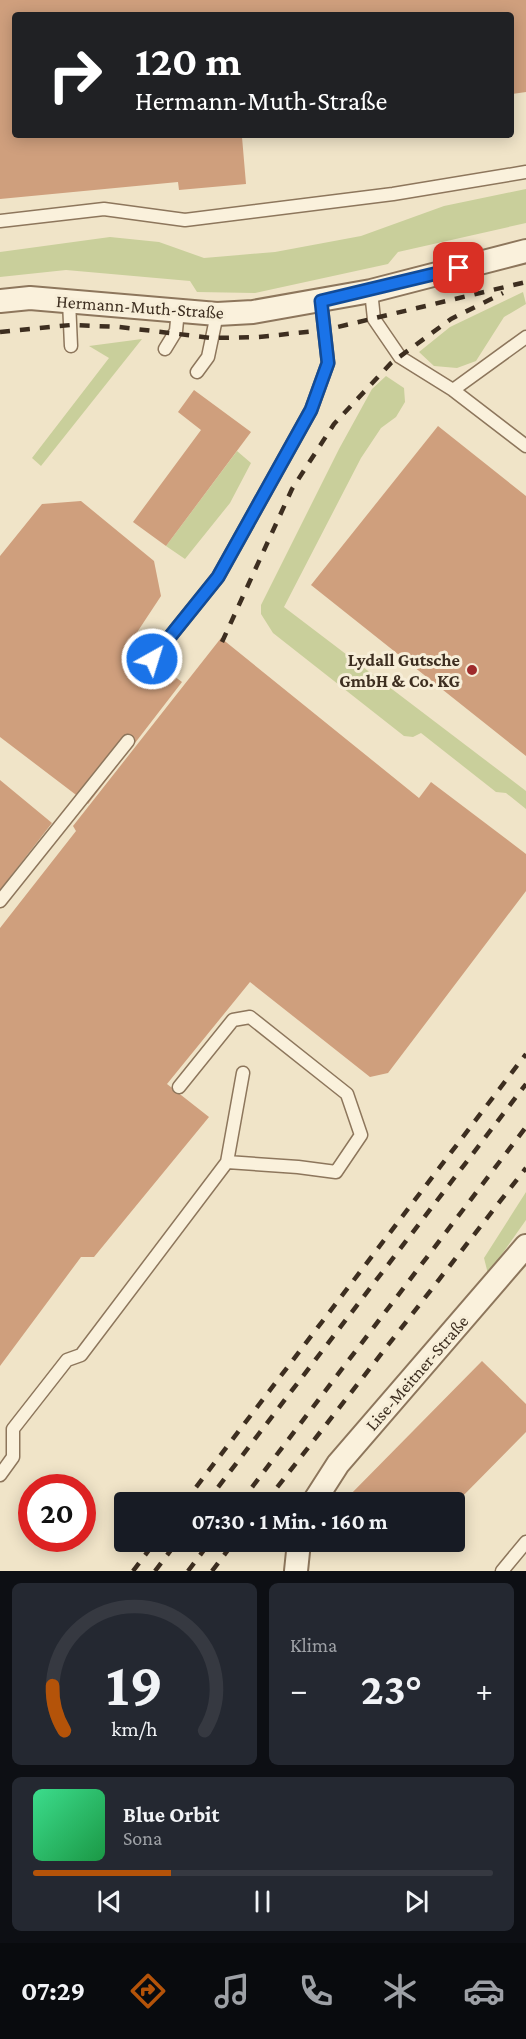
<!DOCTYPE html>
<html lang="de">
<head>
<meta charset="utf-8">
<style>
  body { margin:0; font-family:"Crimson Pro",serif; background:#242831; color:#f1f3f6; height:100vh; display:flex; flex-direction:column; font-size:22px; white-space:nowrap }
  * { box-sizing:border-box; margin:0 }
  p { font-size:20px; color:#9ea1a6 }
  .icon { flex:none; width:33px; height:33px; fill:none; stroke:currentColor; stroke-width:2; stroke-linecap:round; stroke-linejoin:round }
  .map { position:relative; height:1571px; overflow:hidden }
  .sheet { display:flex; flex-direction:column; gap:12px; padding:12px; background:#0d0f14; flex:1 }
  .sheet>* { flex:none }
  .hud { position:absolute; left:12px; top:12px; width:502px; height:126px; border-radius:6px; box-shadow:0 3px 15px #0003; background:#202124; color:#fff; overflow:hidden }
  .speed { position:absolute; left:18px; top:1474px; display:flex; gap:12px; font-size:30px; font-weight:700; text-align:center }
  .speed>* { display:grid; place-content:center; width:78px; height:78px; border-radius:50%; background:#171b24; box-shadow:0 3px 15px #0003; line-height:1 }
  .speed .limit { border:9px solid #d22; background:#fff; color:#111 }
  .pin { position:absolute; display:grid; place-items:center; width:51px; height:51px; color:#fff; margin:-26px; border-radius:12px; box-shadow:0 3px 9px #0006 }
  .me { position:absolute; width:66px; margin:-33px; rotate:39deg; stroke-linejoin:round; filter:drop-shadow(0 0 4px #0008) }
  .turn { display:flex; align-items:center; gap:21px; height:126px; padding:0 24px; font-size:27px }
  .turn .icon { width:78px; height:78px; stroke-width:2.5 }
  .turn b { display:block; font-size:42px; line-height:51px }
  .big { font-size:45px; font-weight:700; line-height:1.1 }
  .sheet .tile { flex:1; display:flex; flex-direction:column; justify-content:center; gap:9px; min-width:0; padding:0 21px; border-radius:9px; background:#242831 }
  .sheet .dial { align-items:center; gap:0 }
  .dial svg { height:156px; overflow:visible; fill:none; stroke:#363941; stroke-width:7; stroke-linecap:round; text-anchor:middle }
  .dial text { fill:#f1f3f6; stroke:none }
  .song { display:flex; align-items:center; gap:18px }
  .cover { width:72px; height:72px; border-radius:9px; background:linear-gradient(135deg,hsl(150 70% 55%),hsl(140 70% 35%)) }
  .played { height:6px; border-radius:3px; background:linear-gradient(90deg,#b45309 30%,#363941 30%) }
  .keys { display:flex; justify-content:space-around; direction:ltr }
  .heat { display:flex; justify-content:space-between; align-items:center; font-size:33px; direction:ltr }
  .sheet .tiles { flex:1; display:grid; gap:12px; grid-template-columns:1fr 1fr }
  .tile:last-child { grid-column:span 2 }
  .trip { position:absolute; left:114px; top:1492px; width:351px; height:60px; border-radius:6px; background:#171b24; box-shadow:0 3px 15px #0003; font-weight:700; line-height:60px; text-align:center }
  .menu { display:flex; height:96px; justify-content:space-around; align-items:center; background:#090b0e; color:#9ea1a6 }
  .menu .icon { width:42px; height:42px }
  .menu .on { color:#b45309 }
  .menu b { font-size:27px; color:#f1f3f6 }
  .map>svg:first-child { display:block }
  .green { fill:#c9cf9b }
  .building { fill:#cf9f7d }
  .lines { fill:none; stroke-linecap:round; stroke-linejoin:round }
  .service-casing { stroke:#8d765c; stroke-width:15 }
  .minor-casing { stroke:#8d765c; stroke-width:26 }
  .service { stroke:#faf1dc; stroke-width:12 }
  .minor { stroke:#faf1dc; stroke-width:22 }
  .rail { stroke:#3d2e20; stroke-width:4.5; stroke-dasharray:10 10; stroke-linecap:butt }
  .route-casing { stroke:#114b97; stroke-width:15 }
  .route { stroke:#1a73e8; stroke-width:10 }
  .poi-dot { fill:#9e2a2b; stroke:#f7eed8; stroke-width:2 }
  .labels { text-anchor:middle; stroke-width:6; stroke-linejoin:round; paint-order:stroke }
  .street-label { font-size:18px; fill:#3d2e20; stroke:#f7eed8 }
  .poi-label { font-size:18px; font-weight:bold; fill:#3d2e20; stroke:#f7eed8; text-anchor:end }
</style>
</head>
<body>
<div class="map">
<svg width="526" height="1571" viewBox="0 0 526 1571">
  <rect width="100%" height="100%" fill="#f0e4c8"/>
  <path class="green" d="M526,189V223L398,252L388,264L255,293L197,292L190,281L66,270L0,277V252L110,237L159,242L204,258L275,252L361,236L444,206Z
    M523,292L526,304L504,317L476,361L457,368L434,366L419,352L450,327Z
    M142,339L41,466L32,458L109,358L89,346Z
    M386,376L404,388L405,402L396,417L381,428L361,458L284,607L526,791V809L506,793L496,792L421,733L413,737L404,736L273,633L261,614V605L339,449L372,389Z
    M237,451L251,463L230,503L185,559L166,546Z
    M526,1192V1220L488,1274L484,1258Z"/>
  <path class="building" d="M0,0H526V92L512,94V15H15V135H236L237,137H242L246,184L179,190L178,182L0,199Z
    M194,390L251,432L166,546L133,522L201,430L178,412Z
    M438,426L526,496V756L311,585Z
    M81,501L154,561L161,596L130,643L182,682L88,804L0,737V556L42,504Z
    M221,638L419,798L431,782L526,854V891L388,1073L370,1077L250,982L167,1084L209,1117L94,1257H81L0,1366V928L76,831L73,826Z
    M0,780L52,823L0,890Z
    M482,1361L526,1404V1432L454,1505V1503H346L344,1501Z"/>
  <g class="lines">
    <defs>
      <path id="service" d="M0,221L104,209L185,220L393,194L526,172
        M371,291L374,319L400,357L453,390L526,446
        M69,301L71,346
        M165,349L176,331L178,310
        M197,372L208,357L217,314
        M453,390L526,337
        M152,659L218,577L311,410L328,363L321,301
        M0,901L128,741
        M179,1087L233,1020L250,1017L347,1094L361,1135L336,1172L298,1167L227,1162
        M0,1475L13,1457V1429L67,1360L81,1355L227,1162L243,1073
        M502,1571L526,1542"/>
      <path id="minor" d="M0,301L30,298L217,314L253,312L371,291L526,251
        M313,1503L338,1464L526,1246
        M296,1571L299,1542"/>
    </defs>
    <use href="#service" class="service-casing"/>
    <use href="#minor" class="minor-casing"/>
    <use href="#service" class="service"/>
    <use href="#minor" class="minor"/>
    <path class="rail" d="M0,332L71,325L119,327L212,338L259,337L325,330L526,282
      M222,642L292,489L334,424L391,363L451,319L503,293
      M184,1503L526,1054
      M206,1503L526,1084
      M240,1503L526,1127
      M265,1503L526,1168
      M133,1571L155,1542
      M155,1571L177,1542
      M188,1571L210,1542
      M212,1571L234,1542"/>
  </g>
  <g class="lines">
    <defs>
      <path id="route" d="M152,659L218,577L311,410L328,363L321,301L459,268"/>
    </defs>
    <use href="#route" class="route-casing"/>
    <use href="#route" class="route"/>
  </g>
  <circle class="poi-dot" cx="472" cy="670" r="6"/>
  <g class="labels">
    <g class="street-label">
      <text transform="translate(140 307) rotate(4)" y="6">Hermann-Muth-Straße</text>
      <text transform="translate(417 1373) rotate(-49)" y="6">Lise-Meitner-Straße</text>
    </g>
    <g class="poi-label">
      <text x="460" y="666">Lydall Gutsche<tspan x="460" dy="21">GmbH &amp; Co. KG</tspan></text>
    </g>
  </g>
</svg>
<div class="speed"><div class="limit">20</div></div>
<div class="pin" style="left:459px;top:268px;background:#d93025"><svg class="icon" aria-label="arrive" viewBox="0 0 24 24"><path d="M6 21V4h12l-3 4 3 4H6"/></svg></div>
<svg class="me" style="left:152px;top:659px" viewBox="-20 -20 40 40"><circle r="17" fill="#1a73e8" stroke="#fff" stroke-width="3"/><path d="M0-11L8 9 0 5-8 9z" fill="#fff"/></svg>
<div class="trip">07:30 · 1 Min. · 160 m</div>
<div class="hud">
<div class="turn"><svg class="icon" aria-label="right" viewBox="0 0 24 24"><path d="M7 20v-9h11M14 6l5 5-5 5"/></svg><div><b>120 m</b>Hermann-Muth-Straße</div></div>
</div>
</div>
<section class="sheet">
<div class="tiles">
<div class="tile dial"><svg viewBox="0 0 100 80">
<path d="M14 69A42 42 0 1 1 86 69"/>
<path d="M14 69A42 42 0 0 1 8 46" stroke="#b45309"/>
<text x="50" y="56" font-size="32" font-weight="700">19</text>
<text x="50" y="72" font-size="11">km/h</text>
</svg></div>
<div class="tile"><p>Klima</p>
<div class="heat"><a>−</a><b class="big">23°</b><a>+</a></div>
</div>
<div class="tile">
<div class="song"><i class="cover"></i><div><b>Blue Orbit</b><p>Sona</p></div></div>
<div class="played"></div>
<div class="keys"><svg class="icon" aria-label="previous" viewBox="0 0 24 24"><path d="M18 5L8 12l10 7zM5 5v14"/></svg><svg class="icon" aria-label="pause" viewBox="0 0 24 24"><path d="M8 5v14M16 5v14"/></svg><svg class="icon" aria-label="next" viewBox="0 0 24 24"><path d="M6 5l10 7-10 7zM19 5v14"/></svg></div>
</div>
</div>
</section>
<nav class="menu">
<b>07:29</b>
<svg class="icon on" aria-label="directions" viewBox="0 0 24 24"><path d="M12 3l9 9-9 9-9-9zM9 14v-3h6M13 9l2 2-2 2"/></svg>
<svg class="icon" aria-label="music" viewBox="0 0 24 24"><path d="M9 18V5l10-2v13"/><circle cx="6" cy="18" r="3"/><circle cx="16" cy="16" r="3"/></svg>
<svg class="icon" aria-label="phone" viewBox="0 0 24 24"><path d="M5 4h4l2 5-3 2q2 4 5 5l2-3 5 2v4C11 20 4 13 5 4z"/></svg>
<svg class="icon" aria-label="climate" viewBox="0 0 24 24"><path d="M12 3v18M4 7l16 10M4 17L20 7"/></svg>
<svg class="icon" aria-label="car" viewBox="0 0 24 24"><path d="M5 17H2v-5l4-1 3-4h7l3 4 3 1v5h-3M9 17h6M6 11h13"/><circle cx="7" cy="17" r="2"/><circle cx="17" cy="17" r="2"/></svg>
</nav>
</body>
</html>
